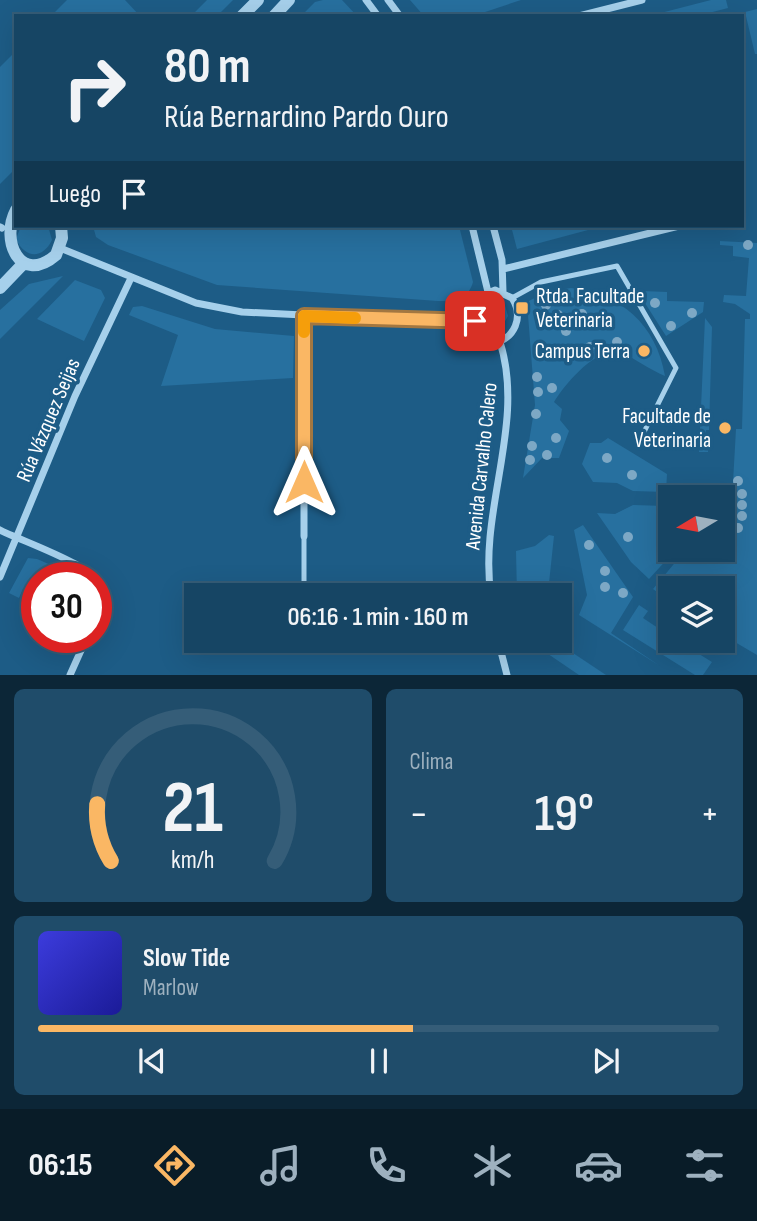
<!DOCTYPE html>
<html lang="es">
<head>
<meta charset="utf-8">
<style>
  body { margin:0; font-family:"Sofia Sans Condensed",sans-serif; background:#1f4c6a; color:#f1f3f6; height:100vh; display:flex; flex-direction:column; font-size:26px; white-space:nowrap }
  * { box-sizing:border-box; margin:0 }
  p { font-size:23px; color:#9eb1bf }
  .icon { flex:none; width:38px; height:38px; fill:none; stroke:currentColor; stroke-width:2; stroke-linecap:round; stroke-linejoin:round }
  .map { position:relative; height:675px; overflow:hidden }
  .details { display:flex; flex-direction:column; gap:14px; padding:14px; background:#0c2637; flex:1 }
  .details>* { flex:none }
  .banner { position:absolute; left:14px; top:14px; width:730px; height:214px; border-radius:0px; box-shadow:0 7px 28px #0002,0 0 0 2px #355d78; background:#164564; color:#f1f3f6; overflow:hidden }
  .needle { width:46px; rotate:260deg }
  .fabs { position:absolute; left:658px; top:485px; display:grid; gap:14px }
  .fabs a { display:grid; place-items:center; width:77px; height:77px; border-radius:0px; background:#164564; box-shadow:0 7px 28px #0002,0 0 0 2px #355d78; font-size:35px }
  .speed { position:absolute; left:21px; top:562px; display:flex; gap:14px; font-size:35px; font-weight:700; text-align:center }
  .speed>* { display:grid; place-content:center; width:91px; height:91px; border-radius:50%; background:#164564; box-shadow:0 7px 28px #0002,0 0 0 2px #355d78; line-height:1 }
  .speed .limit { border:10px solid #d22; background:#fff; color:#111 }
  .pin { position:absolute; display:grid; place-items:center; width:60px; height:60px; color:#fff; margin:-30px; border-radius:14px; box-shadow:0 4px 10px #0006 }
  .me { position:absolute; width:77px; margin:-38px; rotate:0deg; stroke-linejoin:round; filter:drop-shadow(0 0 5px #0008) }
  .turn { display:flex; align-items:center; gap:24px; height:147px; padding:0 35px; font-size:32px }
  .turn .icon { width:91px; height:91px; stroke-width:2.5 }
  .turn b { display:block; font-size:49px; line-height:60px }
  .then { display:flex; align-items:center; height:66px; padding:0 35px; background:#0003; gap:14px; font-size:26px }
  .big { font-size:52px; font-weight:600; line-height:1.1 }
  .details .tile { flex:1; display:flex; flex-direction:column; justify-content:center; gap:10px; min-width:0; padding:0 24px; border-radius:10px; background:#1f4c6a }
  .details .dial { align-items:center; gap:0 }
  .dial svg { height:182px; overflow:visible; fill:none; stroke:#355d78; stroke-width:7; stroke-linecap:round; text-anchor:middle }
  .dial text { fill:#f1f3f6; stroke:none }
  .song { display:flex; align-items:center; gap:21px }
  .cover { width:84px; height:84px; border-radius:10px; background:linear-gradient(135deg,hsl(240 70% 55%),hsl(240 70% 35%)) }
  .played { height:7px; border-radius:4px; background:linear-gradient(90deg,#fab764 55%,#355d78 55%) }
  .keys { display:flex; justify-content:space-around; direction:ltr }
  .heat { display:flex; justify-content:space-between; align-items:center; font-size:38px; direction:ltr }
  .details .tiles { flex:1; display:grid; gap:14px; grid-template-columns:1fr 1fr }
  .tile:last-child { grid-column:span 2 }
  .trip { position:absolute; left:184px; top:583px; width:388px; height:70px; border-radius:0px; background:#164564; box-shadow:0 7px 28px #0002,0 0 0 2px #355d78; font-weight:600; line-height:70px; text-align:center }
  .tabs { display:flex; height:112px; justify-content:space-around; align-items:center; background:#091c28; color:#9eb1bf }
  .tabs .icon { width:49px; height:49px }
  .tabs .active { color:#fab764 }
  .tabs b { font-size:32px; color:#f1f3f6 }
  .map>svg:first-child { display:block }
  .green { fill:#27709f }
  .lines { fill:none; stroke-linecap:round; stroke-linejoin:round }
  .service { stroke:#a6d0eb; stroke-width:5 }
  .minor { stroke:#a6d0eb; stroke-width:7 }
  .tertiary { stroke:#a6d0eb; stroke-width:12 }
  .tree { fill:#7da8c5 }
  .route-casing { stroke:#a27741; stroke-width:18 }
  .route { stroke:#fab764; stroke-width:12 }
  .slow { stroke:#f59e0b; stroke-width:12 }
  .poi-dot { fill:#fab764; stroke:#1d5c86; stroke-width:2.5 }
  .labels { text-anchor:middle; stroke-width:7; stroke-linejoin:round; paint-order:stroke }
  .poi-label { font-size:21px; fill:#fff; stroke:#1d5c86; text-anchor:end }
  .street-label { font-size:21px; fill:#fff; stroke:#1d5c86 }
</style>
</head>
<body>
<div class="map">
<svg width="757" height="675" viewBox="0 0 757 675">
  <rect width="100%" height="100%" fill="#1d5c86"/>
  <path class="green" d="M67,0H125L140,16H51Z
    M207,0H233L217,16H199L195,12Z
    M323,0H342L357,16H301L315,2Z
    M410,0H521L473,16H424Z
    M711,0H726L728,8L697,16H649Z
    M757,9V54H755L745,12Z
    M16,51V168L0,184V67Z
    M21,226H48L52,240C43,259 25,259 16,239Z
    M93,226H459L473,282C468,300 454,301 438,301L217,285L108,245L96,237Z
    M511,226H603L517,249Z
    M720,241L757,243V655L723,635V588H670V601L653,589L678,559L679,552L729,554L736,429H742L745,319H750V314L735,304L723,302L724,295L746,296L749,258L733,256V246L720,245Z
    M63,276L0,339V310L29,284Z
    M75,280L101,290L105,298L84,341L37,319Z
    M571,288C621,294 656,324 665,376C650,370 635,358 621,353C597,345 565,384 554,402L562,409L560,420L569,431L559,458H542L523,478L535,405L527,302L546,292Z
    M642,291L667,292V301L704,302L703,312L666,336L643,300Z
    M494,300L499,299L504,302L508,316L500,330L487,331L484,318Z
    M142,306L215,329L294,336L293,378L161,386L178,335L129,315L133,307Z
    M705,318L712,327L709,430H706L705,436L709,437L708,452H699Z
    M608,438L667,474L666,492L633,491L617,483L593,482L582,464L590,443H601Z
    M633,505L666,506L664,551L671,552L670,556L649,579L631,562L597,513L615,514Z
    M583,525L633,597L611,633L660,666L579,615L587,595L574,530Z
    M549,535L554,536L549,583L553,595H517L516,551L535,546Z
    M28,558L37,559L79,577L37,578V595L23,589L19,598L9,593Z
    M639,605L648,611L643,618L670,636V640L678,641L712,662L703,675H695L623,630Z
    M529,641H559L558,643L606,675H579Z"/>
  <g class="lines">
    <path class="service" d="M512,298L541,282L617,266L676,368L642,436
      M304,536V595"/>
    <path class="minor" d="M366,0L378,16
      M388,0L400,16
      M579,16L642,0
      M472,226L488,292
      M493,226L502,260L503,292
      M0,227L2,228
      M60,248L196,303L242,312L441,322L475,321
      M503,269L679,226
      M495,290L512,298C524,317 515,339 493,343L480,335C472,318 475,296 495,290Z
      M0,530C21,541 102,568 104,590C105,600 100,609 96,617
      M304,536V316
      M0,577L75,396L131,278
      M491,595C478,511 526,424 500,342
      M498,640L507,675
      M70,675L87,637"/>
    <path class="tertiary" d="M242,16L258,0
      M274,16L289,0
      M16,210C0,240 20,286 56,255L62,238L61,226
      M0,288L22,265"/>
  </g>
  <g class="tree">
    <circle cx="748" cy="245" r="5"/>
    <circle cx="597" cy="300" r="5"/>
    <circle cx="655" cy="303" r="5"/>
    <circle cx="546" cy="305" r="5"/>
    <circle cx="692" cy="313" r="5"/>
    <circle cx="582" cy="314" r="5"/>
    <circle cx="497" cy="315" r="5"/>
    <circle cx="558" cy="315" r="5"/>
    <circle cx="542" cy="322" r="5"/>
    <circle cx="671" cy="326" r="5"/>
    <circle cx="566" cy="331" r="5"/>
    <circle cx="617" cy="342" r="5"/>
    <circle cx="590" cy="347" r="5"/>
    <circle cx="537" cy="377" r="5"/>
    <circle cx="552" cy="388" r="5"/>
    <circle cx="538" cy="392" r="5"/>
    <circle cx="536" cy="414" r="5"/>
    <circle cx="556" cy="438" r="5"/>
    <circle cx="532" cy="446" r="5"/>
    <circle cx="547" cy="455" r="5"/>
    <circle cx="607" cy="458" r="5"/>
    <circle cx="530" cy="460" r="5"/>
    <circle cx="632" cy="475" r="5"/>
    <circle cx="738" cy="481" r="5"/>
    <circle cx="742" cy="494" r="5"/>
    <circle cx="742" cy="505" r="5"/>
    <circle cx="742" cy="516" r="5"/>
    <circle cx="738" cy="528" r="5"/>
    <circle cx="628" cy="537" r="5"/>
    <circle cx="589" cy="545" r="5"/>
    <circle cx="605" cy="571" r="5"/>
    <circle cx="605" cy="587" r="5"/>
    <circle cx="623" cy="593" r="5"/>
  </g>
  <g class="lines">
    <defs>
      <path id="route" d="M304,482V316L475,321"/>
    </defs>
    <use href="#route" class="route-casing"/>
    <use href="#route" class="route"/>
    <path class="slow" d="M304,332V316L355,318"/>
  </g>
  <g class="poi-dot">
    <rect x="515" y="301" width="14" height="14" rx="3.5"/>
    <circle cx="644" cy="351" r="7"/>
    <circle cx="725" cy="428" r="7"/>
  </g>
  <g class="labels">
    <g class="poi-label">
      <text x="536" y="303" text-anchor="start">Rtda. Facultade<tspan x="536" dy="24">Veterinaria</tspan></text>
      <text x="630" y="358">Campus Terra</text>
      <text x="711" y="423">Facultade de<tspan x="711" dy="24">Veterinaria</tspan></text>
    </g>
    <g class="street-label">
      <text transform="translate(48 420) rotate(-67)" y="7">Rúa Vázquez Seijas</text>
      <text transform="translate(481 466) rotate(-84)" y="7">Avenida Carvalho Calero</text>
    </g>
  </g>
</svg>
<div class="fabs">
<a><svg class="needle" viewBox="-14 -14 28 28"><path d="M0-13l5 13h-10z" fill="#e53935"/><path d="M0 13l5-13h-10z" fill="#9eb1bf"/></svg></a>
<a><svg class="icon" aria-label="layers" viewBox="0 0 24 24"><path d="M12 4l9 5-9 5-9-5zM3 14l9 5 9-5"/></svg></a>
</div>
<div class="speed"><div class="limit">30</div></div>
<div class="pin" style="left:475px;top:321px;background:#d93025"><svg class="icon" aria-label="arrive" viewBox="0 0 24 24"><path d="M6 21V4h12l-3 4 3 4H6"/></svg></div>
<svg class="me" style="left:304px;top:482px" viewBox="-20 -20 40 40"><path d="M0-17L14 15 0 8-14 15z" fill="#fab764" stroke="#fff" stroke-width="4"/></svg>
<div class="trip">06:16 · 1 min · 160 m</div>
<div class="banner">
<div class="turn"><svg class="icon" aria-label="right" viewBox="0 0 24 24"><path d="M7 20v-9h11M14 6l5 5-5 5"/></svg><div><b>80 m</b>Rúa Bernardino Pardo Ouro</div></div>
<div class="then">Luego<svg class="icon" aria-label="arrive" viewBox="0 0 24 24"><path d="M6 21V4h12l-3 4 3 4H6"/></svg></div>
</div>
</div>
<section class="details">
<div class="tiles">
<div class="tile dial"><svg viewBox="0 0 100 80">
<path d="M14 69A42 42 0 1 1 86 69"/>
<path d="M14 69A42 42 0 0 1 8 44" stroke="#fab764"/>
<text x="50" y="56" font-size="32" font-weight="700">21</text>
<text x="50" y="72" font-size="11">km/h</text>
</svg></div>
<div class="tile"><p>Clima</p>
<div class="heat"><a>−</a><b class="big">19°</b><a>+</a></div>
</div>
<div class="tile">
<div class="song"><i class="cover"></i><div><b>Slow Tide</b><p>Marlow</p></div></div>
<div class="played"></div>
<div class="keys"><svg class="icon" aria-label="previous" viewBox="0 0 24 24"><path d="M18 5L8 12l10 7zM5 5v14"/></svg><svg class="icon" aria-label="pause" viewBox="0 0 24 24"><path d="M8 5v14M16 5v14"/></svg><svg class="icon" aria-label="next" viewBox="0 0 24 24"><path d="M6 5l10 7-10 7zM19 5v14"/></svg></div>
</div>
</div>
</section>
<nav class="tabs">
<b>06:15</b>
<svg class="icon active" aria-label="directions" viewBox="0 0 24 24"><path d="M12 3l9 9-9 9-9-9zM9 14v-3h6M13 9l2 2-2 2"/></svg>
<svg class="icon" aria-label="music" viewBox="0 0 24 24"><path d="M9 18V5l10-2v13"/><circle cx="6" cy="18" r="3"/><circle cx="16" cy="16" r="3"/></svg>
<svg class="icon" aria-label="phone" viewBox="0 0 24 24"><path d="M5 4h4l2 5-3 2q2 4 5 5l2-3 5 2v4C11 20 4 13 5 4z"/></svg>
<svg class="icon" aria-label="climate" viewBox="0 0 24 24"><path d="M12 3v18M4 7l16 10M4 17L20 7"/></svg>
<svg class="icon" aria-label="car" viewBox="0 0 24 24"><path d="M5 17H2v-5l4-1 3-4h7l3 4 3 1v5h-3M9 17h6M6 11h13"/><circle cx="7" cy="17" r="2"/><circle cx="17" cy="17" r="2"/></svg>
<svg class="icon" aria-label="filters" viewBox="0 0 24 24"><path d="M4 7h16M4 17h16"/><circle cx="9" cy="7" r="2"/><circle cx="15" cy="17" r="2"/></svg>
</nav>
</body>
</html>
